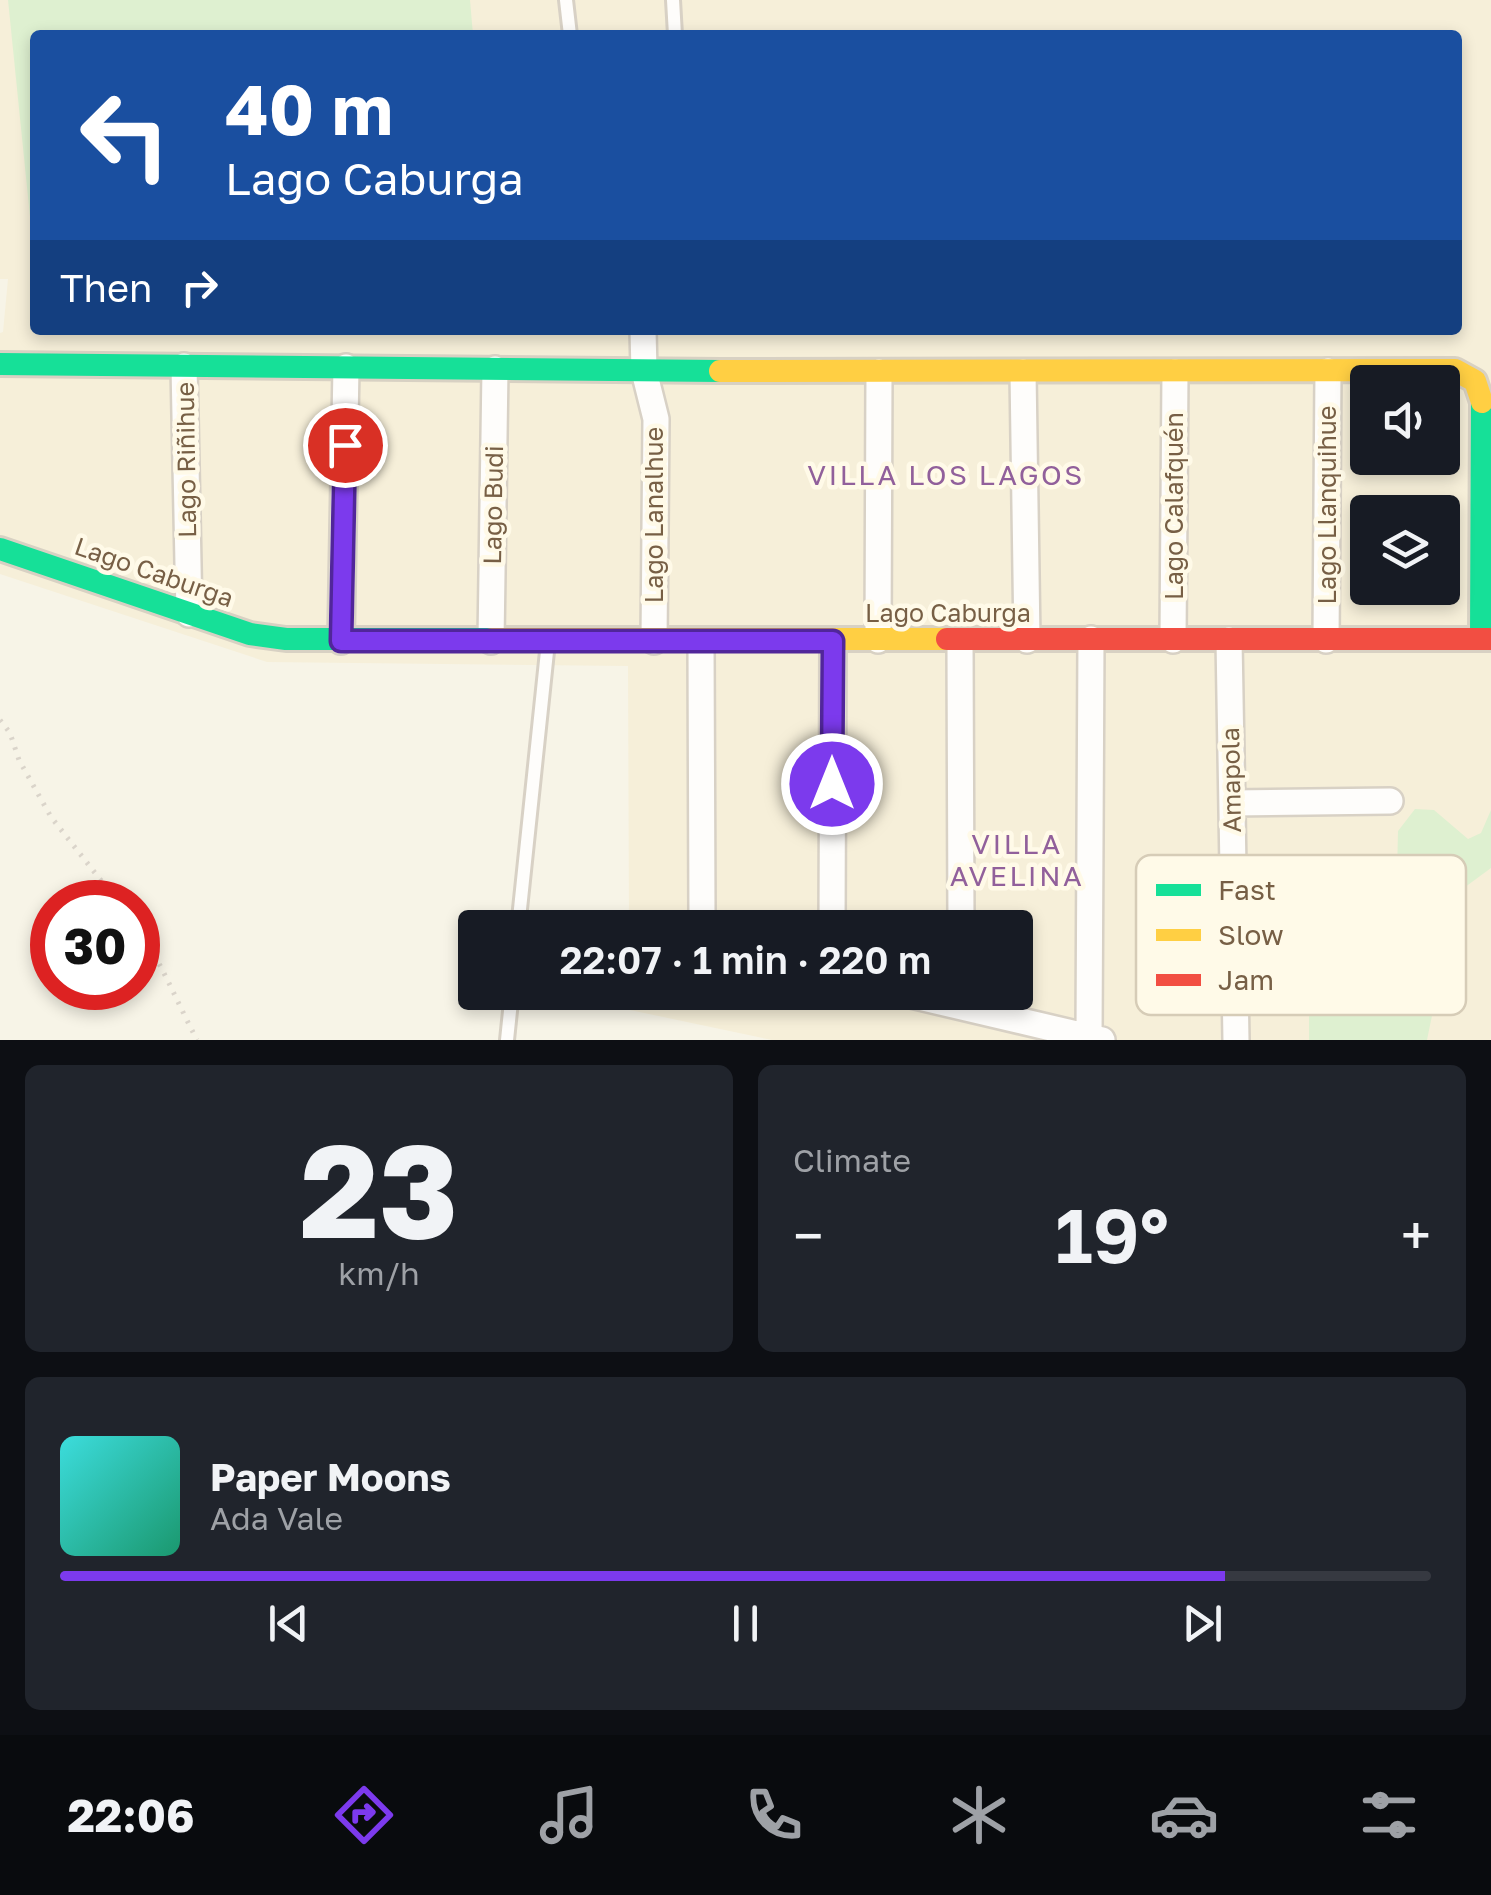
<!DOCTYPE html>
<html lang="en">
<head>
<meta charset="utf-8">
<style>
  body { margin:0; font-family:"Golos Text",sans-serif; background:#20242c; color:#f1f3f6; height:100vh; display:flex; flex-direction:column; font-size:38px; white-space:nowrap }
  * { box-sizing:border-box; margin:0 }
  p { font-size:32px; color:#9ea1a6 }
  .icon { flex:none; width:55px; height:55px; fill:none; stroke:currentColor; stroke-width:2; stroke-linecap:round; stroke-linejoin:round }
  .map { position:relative; height:1040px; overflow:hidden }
  .panel { display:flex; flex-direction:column; gap:25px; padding:25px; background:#0d0f14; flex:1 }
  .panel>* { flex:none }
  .top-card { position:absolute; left:30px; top:30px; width:1432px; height:305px; border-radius:10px; box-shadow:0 5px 15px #0003; background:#1a4fa0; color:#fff; overflow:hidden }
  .controls { position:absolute; left:1350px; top:365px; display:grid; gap:20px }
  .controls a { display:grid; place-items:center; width:110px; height:110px; border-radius:10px; background:#171b24; box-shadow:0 5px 15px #0003; font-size:50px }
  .speed { position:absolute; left:30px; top:880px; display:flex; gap:20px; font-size:50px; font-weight:700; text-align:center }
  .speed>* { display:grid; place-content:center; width:130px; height:130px; border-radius:50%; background:#171b24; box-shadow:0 5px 15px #0003; line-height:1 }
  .speed .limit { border:15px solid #d22; background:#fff; color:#111 }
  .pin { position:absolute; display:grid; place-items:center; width:85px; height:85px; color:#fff; margin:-42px; border:5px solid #fff; border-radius:50%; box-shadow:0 2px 10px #0007 }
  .me { position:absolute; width:110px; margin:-55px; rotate:0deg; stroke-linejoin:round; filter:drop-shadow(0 0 8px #0008) }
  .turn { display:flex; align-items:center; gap:35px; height:210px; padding:0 30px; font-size:45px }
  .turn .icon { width:130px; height:130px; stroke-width:2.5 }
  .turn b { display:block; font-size:70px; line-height:85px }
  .then { display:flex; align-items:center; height:95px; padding:0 30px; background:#0003; gap:20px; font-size:38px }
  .big { font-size:75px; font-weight:600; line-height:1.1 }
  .panel .tile { flex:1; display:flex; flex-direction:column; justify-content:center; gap:15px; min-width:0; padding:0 35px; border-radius:15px; background:#20242c }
  .panel .dial { align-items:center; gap:0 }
  .dial b { font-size:130px; line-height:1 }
  .song { display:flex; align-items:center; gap:30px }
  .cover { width:120px; height:120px; border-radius:15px; background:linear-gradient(135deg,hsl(180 70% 55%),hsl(160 70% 35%)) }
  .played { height:10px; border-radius:5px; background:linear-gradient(90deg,#7c3aed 85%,#363941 85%) }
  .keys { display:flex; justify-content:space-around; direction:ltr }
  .heat { display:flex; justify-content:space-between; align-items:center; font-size:55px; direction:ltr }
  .panel .tiles { flex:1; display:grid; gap:25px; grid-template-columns:1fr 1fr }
  .tile:last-child { grid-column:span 2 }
  .trip { position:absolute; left:458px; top:910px; width:575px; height:100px; border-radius:10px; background:#171b24; box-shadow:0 5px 15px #0003; font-weight:600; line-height:100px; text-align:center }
  .tabs { display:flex; height:160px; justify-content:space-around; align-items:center; background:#090b0e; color:#9ea1a6 }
  .tabs .icon { width:70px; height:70px }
  .tabs .active { color:#7c3aed }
  .tabs b { font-size:45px; color:#f1f3f6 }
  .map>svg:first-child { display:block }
  .residential { fill:#f6efd9; fill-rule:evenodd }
  .green { fill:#def0d0 }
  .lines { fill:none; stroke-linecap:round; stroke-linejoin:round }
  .lane-casing { stroke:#d8d1c5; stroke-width:18 }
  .street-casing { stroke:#d8d1c5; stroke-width:30 }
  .fast-casing { stroke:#d8d1c3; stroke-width:28 }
  .slow-casing { stroke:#d8d1c3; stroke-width:28 }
  .jam-casing { stroke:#d8d1c3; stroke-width:28 }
  .path { stroke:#dad4ca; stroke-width:5; stroke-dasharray:2.5 8; stroke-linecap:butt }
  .lane { stroke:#fefdfb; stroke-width:12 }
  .street { stroke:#fefdfb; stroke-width:25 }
  .fast { stroke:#16e098; stroke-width:22 }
  .slow { stroke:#ffcf43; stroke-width:22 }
  .jam { stroke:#f24e42; stroke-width:22 }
  .route-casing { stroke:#51269a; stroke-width:25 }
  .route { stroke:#7c3aed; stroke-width:18 }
  .labels { text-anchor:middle; stroke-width:9; stroke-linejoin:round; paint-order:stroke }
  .street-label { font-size:25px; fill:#775f45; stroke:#fffae8 }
  .neighbourhood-label { font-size:28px; letter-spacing:2.5px; fill:#91609b; stroke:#fffae8 }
  .key { fill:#fffae8; stroke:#d6ccb7; stroke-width:2.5 }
  .key-label { font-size:28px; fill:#775f45 }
</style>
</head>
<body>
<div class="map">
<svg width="1491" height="1040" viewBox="0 0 1491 1040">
  <rect width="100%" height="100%" fill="#f7f4e7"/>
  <path class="residential" d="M0,0H1491V1040H772L630,1010V992H1015V928L629,927L628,666L267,662L0,574V333L3,332L8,279H0ZM35,35H1458V330H35ZM1368,382H1442V458H1368ZM1368,512H1442V588H1368Z"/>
  <path class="green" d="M8,0H470L473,35H35V266Z
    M1415,809L1434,810L1468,839L1481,833L1491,810V868L1457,893L1427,1040H1309V875L1397,874L1398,831Z"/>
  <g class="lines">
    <defs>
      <path id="lane" d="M566,0L570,35
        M673,0L675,35
        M518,928L548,642
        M507,1040L512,992"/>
      <path id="street" d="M643,330L644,371L656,419L654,641
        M184,366L189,614
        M1023,372L1027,640
        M878,640L879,372
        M1173,640L1175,372
        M1229,640L1236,1040
        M1326,640L1328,371
        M341,641L346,367
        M491,641L495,369
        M701,641L702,918L706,928
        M960,641L961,928
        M1232,803L1390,801
        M832,928L833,641
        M898,992L1102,1040
        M1089,1037L1091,639"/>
      <path id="fast" d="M0,364L720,371
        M0,549L250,634L286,639H492
        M1481,639L1482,402"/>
      <path id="slow" d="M720,371L1455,370L1475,381L1482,402
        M492,639H947"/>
      <path id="jam" d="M947,639H1491"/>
    </defs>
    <use href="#lane" class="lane-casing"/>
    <use href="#street" class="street-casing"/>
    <use href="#fast" class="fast-casing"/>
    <use href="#slow" class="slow-casing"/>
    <use href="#jam" class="jam-casing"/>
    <path class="path" d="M0,720L10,733L19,760L51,817L118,902
      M138,928C160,960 178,1004 197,1040"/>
    <use href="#lane" class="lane"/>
    <use href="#street" class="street"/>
    <use href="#fast" class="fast"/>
    <use href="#slow" class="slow"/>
    <use href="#jam" class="jam"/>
  </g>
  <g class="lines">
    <defs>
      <path id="route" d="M345,445L341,641H833L832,784"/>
    </defs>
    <use href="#route" class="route-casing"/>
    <use href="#route" class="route"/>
  </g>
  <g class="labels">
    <g class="street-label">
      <text transform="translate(186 460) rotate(-91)" y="9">Lago Riñihue</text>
      <text transform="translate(493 505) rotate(-89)" y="9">Lago Budi</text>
      <text transform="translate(1327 505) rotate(-90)" y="9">Lago Llanquihue</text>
      <text transform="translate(1174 506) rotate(-90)" y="9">Lago Calafquén</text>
      <text transform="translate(654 515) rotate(-90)" y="9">Lago Lanalhue</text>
      <text transform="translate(154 572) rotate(19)" y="9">Lago Caburga</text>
      <text x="948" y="622">Lago Caburga</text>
      <text transform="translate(1231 780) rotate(-91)" y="9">Amapola</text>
    </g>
    <g class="neighbourhood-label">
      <text x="946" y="485">VILLA LOS LAGOS</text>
      <text x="1017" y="854">VILLA<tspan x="1017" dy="32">AVELINA</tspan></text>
    </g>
  </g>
  <rect x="1136" y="855" width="330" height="160" rx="15" class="key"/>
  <rect x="1156" y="884" width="45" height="12" fill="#16e098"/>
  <rect x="1156" y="929" width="45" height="12" fill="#ffcf43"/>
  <rect x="1156" y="974" width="45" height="12" fill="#f24e42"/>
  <g class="key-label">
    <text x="1218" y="900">Fast</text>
    <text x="1218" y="945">Slow</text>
    <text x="1218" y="990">Jam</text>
  </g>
</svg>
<div class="controls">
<a><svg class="icon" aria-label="sound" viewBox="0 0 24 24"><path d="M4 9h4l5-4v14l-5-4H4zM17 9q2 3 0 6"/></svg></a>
<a><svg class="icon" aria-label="layers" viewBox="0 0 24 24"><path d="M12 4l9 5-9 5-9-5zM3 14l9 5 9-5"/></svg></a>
</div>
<div class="speed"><div class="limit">30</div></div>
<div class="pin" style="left:345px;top:445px;background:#d93025"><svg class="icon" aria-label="arrive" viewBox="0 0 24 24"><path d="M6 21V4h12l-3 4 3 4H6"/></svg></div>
<svg class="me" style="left:832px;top:784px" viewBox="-20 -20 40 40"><circle r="17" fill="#7c3aed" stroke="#fff" stroke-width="3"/><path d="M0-11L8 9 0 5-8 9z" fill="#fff"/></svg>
<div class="trip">22:07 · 1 min · 220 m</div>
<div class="top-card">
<div class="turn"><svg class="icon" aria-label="left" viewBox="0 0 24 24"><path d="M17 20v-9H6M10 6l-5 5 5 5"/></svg><div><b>40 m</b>Lago Caburga</div></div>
<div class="then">Then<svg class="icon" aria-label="right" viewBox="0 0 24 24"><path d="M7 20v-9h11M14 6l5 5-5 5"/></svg></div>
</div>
</div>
<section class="panel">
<div class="tiles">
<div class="tile dial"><b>23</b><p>km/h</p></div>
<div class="tile"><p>Climate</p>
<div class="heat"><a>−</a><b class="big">19°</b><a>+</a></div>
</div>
<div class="tile">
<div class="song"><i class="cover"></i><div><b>Paper Moons</b><p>Ada Vale</p></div></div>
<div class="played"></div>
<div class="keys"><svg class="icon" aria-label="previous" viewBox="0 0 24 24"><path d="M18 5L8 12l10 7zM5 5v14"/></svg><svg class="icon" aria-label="pause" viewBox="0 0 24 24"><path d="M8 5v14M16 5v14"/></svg><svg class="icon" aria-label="next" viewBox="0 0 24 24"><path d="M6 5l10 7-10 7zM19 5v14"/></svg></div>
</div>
</div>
</section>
<nav class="tabs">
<b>22:06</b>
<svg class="icon active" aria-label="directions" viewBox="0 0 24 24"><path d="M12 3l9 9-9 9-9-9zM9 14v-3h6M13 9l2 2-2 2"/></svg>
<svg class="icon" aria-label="music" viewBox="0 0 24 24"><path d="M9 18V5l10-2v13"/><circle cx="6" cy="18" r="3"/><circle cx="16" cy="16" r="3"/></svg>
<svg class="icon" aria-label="phone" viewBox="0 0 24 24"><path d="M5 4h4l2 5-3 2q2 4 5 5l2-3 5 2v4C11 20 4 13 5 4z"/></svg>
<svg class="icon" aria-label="climate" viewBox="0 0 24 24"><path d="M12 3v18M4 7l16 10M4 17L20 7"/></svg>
<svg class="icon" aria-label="car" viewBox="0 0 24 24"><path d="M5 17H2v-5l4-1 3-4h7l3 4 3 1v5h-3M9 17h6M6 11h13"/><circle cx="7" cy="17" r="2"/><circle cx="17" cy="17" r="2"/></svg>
<svg class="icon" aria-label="filters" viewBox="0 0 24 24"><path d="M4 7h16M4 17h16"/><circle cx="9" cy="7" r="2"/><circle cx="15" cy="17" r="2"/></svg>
</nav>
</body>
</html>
